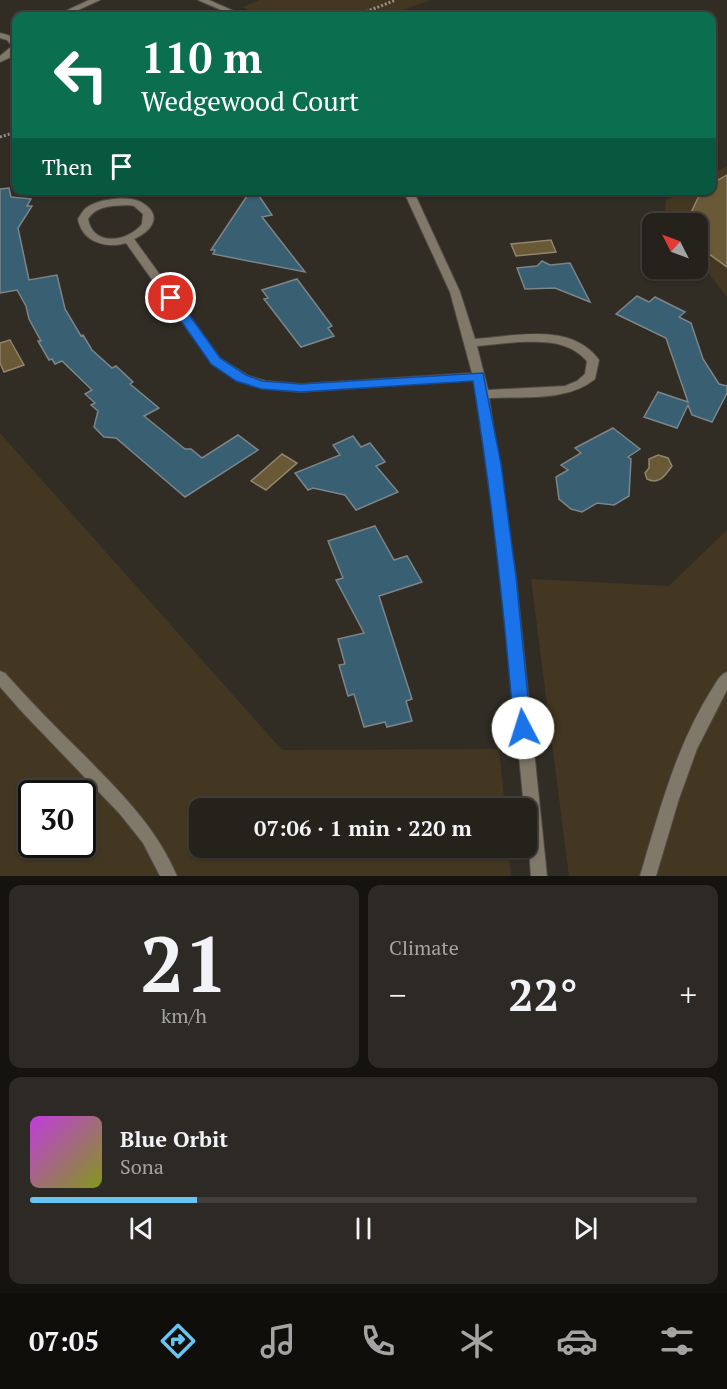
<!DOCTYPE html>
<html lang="en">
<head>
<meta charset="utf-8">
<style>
  body { margin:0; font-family:"PT Serif",serif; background:#2d2a25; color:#f1f3f6; height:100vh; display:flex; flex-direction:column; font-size:22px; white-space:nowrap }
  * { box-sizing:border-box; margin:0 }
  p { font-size:20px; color:#a3a4a3 }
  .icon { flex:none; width:33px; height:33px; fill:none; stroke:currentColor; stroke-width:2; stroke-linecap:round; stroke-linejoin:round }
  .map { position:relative; height:876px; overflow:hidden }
  .sheet { display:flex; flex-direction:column; gap:9px; padding:9px; background:#14130f; flex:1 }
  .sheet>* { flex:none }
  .hud { position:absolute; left:12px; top:12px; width:704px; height:183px; border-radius:12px; box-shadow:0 2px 4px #0004,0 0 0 2px #423f3b; background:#0b6e4f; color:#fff; overflow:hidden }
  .needle { width:39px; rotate:312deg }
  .controls { position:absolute; left:642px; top:213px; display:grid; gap:12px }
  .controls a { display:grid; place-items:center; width:66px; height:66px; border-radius:12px; background:#25221c; box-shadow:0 2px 4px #0004,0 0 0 2px #423f3b; font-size:30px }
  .speed { position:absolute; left:18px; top:780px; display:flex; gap:12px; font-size:30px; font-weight:700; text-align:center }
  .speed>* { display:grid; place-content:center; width:78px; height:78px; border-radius:50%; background:#25221c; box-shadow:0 2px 4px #0004,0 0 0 2px #423f3b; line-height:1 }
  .speed .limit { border:3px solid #111; border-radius:9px; background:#fff; color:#111 }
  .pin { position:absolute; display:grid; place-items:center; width:51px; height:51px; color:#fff; margin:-26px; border:3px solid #fff; border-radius:50%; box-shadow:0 2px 6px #0007 }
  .me { position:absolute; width:66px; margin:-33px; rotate:355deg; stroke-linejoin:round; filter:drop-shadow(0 0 4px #0008) }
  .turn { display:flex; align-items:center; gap:21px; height:126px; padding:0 30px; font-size:27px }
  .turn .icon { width:78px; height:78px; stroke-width:2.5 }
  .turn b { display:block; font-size:42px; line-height:51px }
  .then { display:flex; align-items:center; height:57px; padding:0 30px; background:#0003; gap:12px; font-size:22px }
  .big { font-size:45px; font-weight:800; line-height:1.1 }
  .sheet .card { flex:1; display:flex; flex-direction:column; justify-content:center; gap:9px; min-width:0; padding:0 21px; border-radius:12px; background:#2d2a25 }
  .sheet .dial { align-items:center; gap:0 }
  .dial b { font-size:78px; line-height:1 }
  .song { display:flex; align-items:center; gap:18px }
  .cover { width:72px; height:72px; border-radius:9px; background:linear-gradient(135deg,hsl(290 70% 55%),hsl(70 70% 35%)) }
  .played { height:6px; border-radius:3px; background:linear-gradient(90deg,#68c4f0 25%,#423f3b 25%) }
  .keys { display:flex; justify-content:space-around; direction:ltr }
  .heat { display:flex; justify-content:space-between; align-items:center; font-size:33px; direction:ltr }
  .sheet .tiles { flex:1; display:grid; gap:9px; grid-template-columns:1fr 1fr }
  .card:last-child { grid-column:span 2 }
  .trip { position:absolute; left:189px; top:798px; width:348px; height:60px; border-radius:12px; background:#25221c; box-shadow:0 2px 4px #0004,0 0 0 2px #423f3b; font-weight:800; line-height:60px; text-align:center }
  .menu { display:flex; height:96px; justify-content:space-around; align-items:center; background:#0f0e0b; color:#a3a4a3 }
  .menu .icon { width:42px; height:42px }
  .menu .active { color:#68c4f0 }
  .menu b { font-size:27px; color:#f1f3f6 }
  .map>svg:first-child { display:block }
  .green { fill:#433721; fill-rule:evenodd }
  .water { fill:#6a5937; stroke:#91846b; stroke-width:1.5 }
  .building { fill:#385f72; stroke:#7b858a; stroke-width:1.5 }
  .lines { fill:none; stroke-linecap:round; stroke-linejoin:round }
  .service-casing { stroke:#4f4b44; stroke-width:2 }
  .minor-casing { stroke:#4f4b44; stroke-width:2 }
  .path { stroke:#95918b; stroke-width:3; stroke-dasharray:2 2; stroke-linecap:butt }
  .service { fill:#807869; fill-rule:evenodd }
  .minor { fill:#807869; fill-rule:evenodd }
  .route { fill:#1a73e8; stroke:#114b97; stroke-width:1.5 }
</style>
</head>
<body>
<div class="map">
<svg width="727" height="876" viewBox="0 0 727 876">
  <rect width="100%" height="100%" fill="#312d25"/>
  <path class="green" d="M260,0H431L385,16H261L243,7Z
    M727,166V297L698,260V224L666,223L664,221L666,200L683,191L711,190V175Z
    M0,433L282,750L499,749L505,808H200V848H508L511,876H0ZM32,794H82V844H32Z
    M727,530V876H569L531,579L669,586Z"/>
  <path class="water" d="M727,175V267L698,246V224L686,223L699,196L705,191L711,190V184Z
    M551,240L556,252L516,256L511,244Z
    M10,340L24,365L4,372L0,363V343Z
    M282,454L297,463L266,490L251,481Z
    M658,455L668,458L672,466C665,476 659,485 647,479L645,473L649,468V459Z"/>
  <path class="building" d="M9,188L11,197L31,199L27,206H32L18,228L29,280L57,275L65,309L81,336L83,335L92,350L112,368L116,366L133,382L130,384L159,408L144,416L185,449H191L202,458L238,435L258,450L185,497L116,438L104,437L94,427L98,411L91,405L95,403L85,394L92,390L62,361L55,364L52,359L49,360L38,341H41L29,319L26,306L17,290L0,293V189Z
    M251,190H255L272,215L262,217L305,272L213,254L215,250H211Z
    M542,261L550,265L570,263L590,302L555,288L525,289L517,268L537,266Z
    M297,279L332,326L328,328L334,336L301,347L264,299L268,298L262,290Z
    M637,296L649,302L655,297L685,312L679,317L691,323L703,359L719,384L727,386V393L712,422L692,415L688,405L677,428L644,417L658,392L688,402L666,338L616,314Z
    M613,428L640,449L628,457L631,459L629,496L614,505L597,503L582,512L571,509L559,499L556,477L568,470L561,465L581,453L575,448Z
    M353,436L361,447L370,443L385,462L376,466L398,492L356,510L345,495L313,488L308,490L295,473L340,455L333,445Z
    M375,526L394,560L407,556L422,582L379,596L412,699L406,701L412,721L387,727L385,722L364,727L354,694L348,696L339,665L345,664L338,639L364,633L336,580L343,578L328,541Z"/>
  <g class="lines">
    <defs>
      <path id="service" d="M0,671L5,673C31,702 57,729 85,756C122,794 156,827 177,876H160L143,843L119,813L24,714L0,687Z
        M727,672V690L697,749L679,799L656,876H640C659,812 676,746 712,689C717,682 719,675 727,672Z"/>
      <path id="minor" d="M89,0H100L65,16H55Z
        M198,0H209L245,16H235Z
        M0,33C12,36 16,37 16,50L11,57L0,62V56L12,46L7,40L0,38Z
        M403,190H413L460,292L475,339C515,336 572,322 599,360L595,379C567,402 524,396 489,398L516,577L547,876H531L526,808H524L502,577L474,380L301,392L266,389L241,382L212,364L126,243C106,249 82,242 78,219C80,216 83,210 86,208C98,199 127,195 141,202C164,215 152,231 134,239L220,358L249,376L266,381L301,384L472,373L450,292ZM128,205L134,206L143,214L142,224C128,242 93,247 88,219C97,205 113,206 128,205ZM519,342C545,341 569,341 587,361L585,374L577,381L565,386L488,390L477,346Z"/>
    </defs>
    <use href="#service" class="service-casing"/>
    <use href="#minor" class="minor-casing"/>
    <path class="path" d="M355,16L396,0
      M0,137L16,132"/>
    <use href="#service" class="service"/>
    <use href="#minor" class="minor"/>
  </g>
  <path class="route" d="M171,294L175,295L220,358L246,375L262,381L301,384L483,373L501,464L516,577L531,728L529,733L523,735L517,733L514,728C504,611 492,496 473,381L301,392L261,389L236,381L211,364L165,298Z"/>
</svg>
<div class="controls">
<a><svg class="needle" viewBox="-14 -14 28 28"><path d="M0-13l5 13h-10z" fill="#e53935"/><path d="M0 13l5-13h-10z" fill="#a3a4a3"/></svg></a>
</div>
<div class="speed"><div class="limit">30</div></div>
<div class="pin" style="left:171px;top:298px;background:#d93025"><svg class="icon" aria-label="arrive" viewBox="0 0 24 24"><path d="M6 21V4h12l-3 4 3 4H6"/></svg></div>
<svg class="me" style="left:523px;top:728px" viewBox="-20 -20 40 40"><circle r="19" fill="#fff"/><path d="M0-13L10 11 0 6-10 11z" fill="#1a73e8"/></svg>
<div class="trip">07:06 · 1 min · 220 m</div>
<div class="hud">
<div class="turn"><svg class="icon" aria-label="left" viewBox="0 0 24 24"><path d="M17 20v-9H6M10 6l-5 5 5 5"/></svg><div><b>110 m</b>Wedgewood Court</div></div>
<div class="then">Then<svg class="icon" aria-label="arrive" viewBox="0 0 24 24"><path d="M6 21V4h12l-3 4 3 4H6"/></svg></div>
</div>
</div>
<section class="sheet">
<div class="tiles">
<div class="card dial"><b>21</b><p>km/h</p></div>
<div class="card"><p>Climate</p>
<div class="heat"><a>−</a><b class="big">22°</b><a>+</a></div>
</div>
<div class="card">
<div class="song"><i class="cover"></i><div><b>Blue Orbit</b><p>Sona</p></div></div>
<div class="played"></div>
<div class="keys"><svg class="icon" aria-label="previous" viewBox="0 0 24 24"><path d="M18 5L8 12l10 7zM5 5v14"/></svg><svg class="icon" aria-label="pause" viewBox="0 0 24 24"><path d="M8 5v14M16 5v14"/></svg><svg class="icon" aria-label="next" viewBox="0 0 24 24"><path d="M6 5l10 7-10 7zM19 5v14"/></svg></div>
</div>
</div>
</section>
<nav class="menu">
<b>07:05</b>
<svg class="icon active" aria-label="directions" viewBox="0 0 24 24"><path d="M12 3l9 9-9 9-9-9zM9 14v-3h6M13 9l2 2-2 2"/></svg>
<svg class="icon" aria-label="music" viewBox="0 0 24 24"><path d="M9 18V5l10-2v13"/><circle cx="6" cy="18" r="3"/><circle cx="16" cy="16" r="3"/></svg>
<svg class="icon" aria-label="phone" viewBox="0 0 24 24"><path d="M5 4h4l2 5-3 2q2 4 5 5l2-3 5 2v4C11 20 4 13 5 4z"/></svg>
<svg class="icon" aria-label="climate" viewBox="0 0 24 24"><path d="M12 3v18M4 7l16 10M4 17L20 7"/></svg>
<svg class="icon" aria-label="car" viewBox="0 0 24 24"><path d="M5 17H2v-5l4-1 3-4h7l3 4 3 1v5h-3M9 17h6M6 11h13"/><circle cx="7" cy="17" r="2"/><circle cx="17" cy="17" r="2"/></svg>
<svg class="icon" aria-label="filters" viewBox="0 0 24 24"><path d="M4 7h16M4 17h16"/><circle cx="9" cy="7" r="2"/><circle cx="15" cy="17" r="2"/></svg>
</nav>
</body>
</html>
